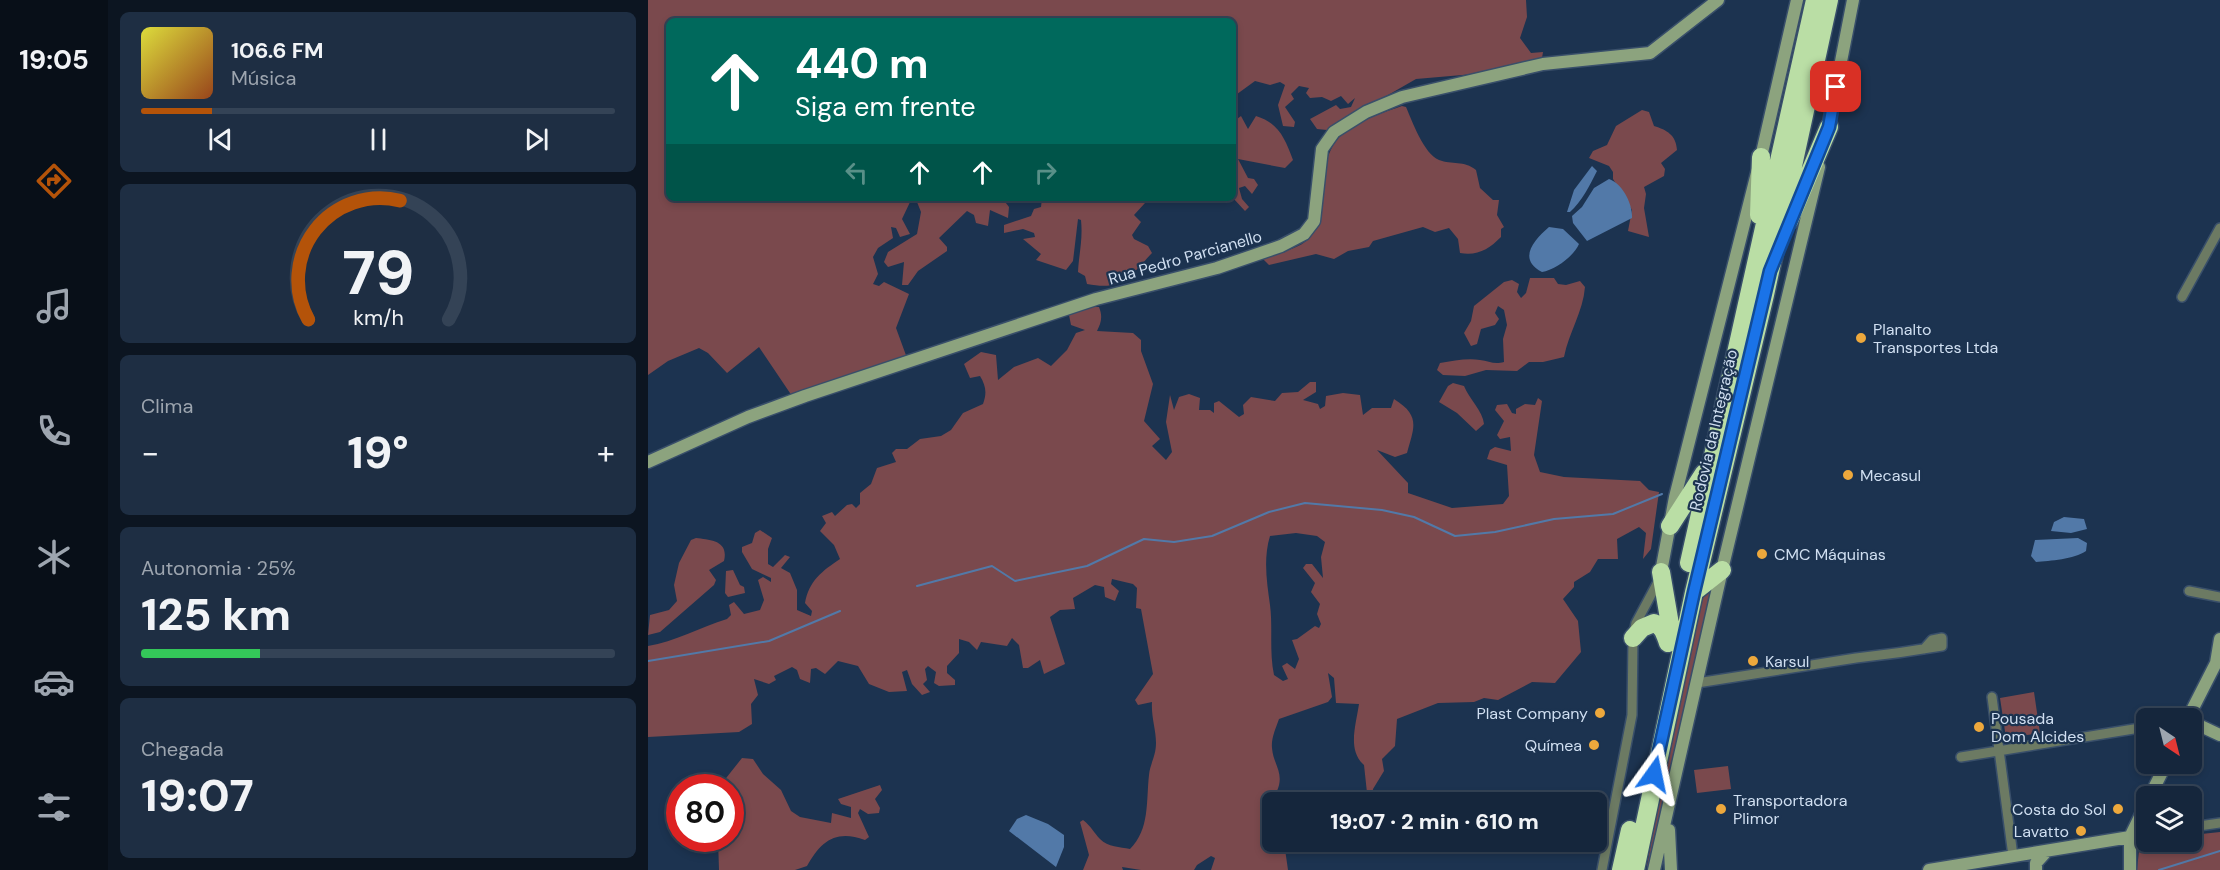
<!DOCTYPE html>
<html lang="pt">
<head>
<meta charset="utf-8">
<style>
  body { margin:0; font-family:"DM Sans",sans-serif; background:#1e2e43; color:#f1f3f6; height:100vh; display:flex; flex-direction:column; font-size:22px; white-space:nowrap }
  * { box-sizing:border-box; margin:0 }
  p { font-size:20px; color:#9da5af }
  .icon { flex:none; width:33px; height:33px; fill:none; stroke:currentColor; stroke-width:2; stroke-linecap:round; stroke-linejoin:round }
  .map { position:relative; flex:1; overflow:hidden }
  .side { display:flex; flex-direction:column; gap:12px; padding:12px; background:#0c1521; width:540px }
  .side>* { flex:none }
  .hud { position:absolute; left:18px; top:18px; width:570px; height:183px; border-radius:9px; box-shadow:0 3px 9px #0003,0 0 0 2px #344356; background:#00695c; color:#fff; overflow:hidden }
  .needle { width:39px; rotate:145deg }
  .buttons { position:absolute; left:1488px; top:708px; display:grid; gap:12px }
  .buttons a { display:grid; place-items:center; width:66px; height:66px; border-radius:9px; background:#15263c; box-shadow:0 3px 9px #0003,0 0 0 2px #344356; font-size:30px }
  .speed { position:absolute; left:18px; top:774px; display:flex; gap:12px; font-size:30px; font-weight:700; text-align:center }
  .speed>* { display:grid; place-content:center; width:78px; height:78px; border-radius:50%; background:#15263c; box-shadow:0 3px 9px #0003,0 0 0 2px #344356; line-height:1 }
  .speed .limit { border:9px solid #d22; background:#fff; color:#111 }
  .pin { position:absolute; display:grid; place-items:center; width:51px; height:51px; color:#fff; margin:-26px; border-radius:12px; box-shadow:0 3px 9px #0006 }
  .me { position:absolute; width:66px; margin:-33px; rotate:12deg; stroke-linejoin:round; filter:drop-shadow(0 0 4px #0008) }
  .turn { display:flex; align-items:center; gap:21px; height:126px; padding:0 30px; font-size:27px }
  .turn .icon { width:78px; height:78px; stroke-width:2.5 }
  .turn b { display:block; font-size:42px; line-height:51px }
  .lanes { display:flex; align-items:center; height:57px; padding:0 30px; background:#0003; justify-content:center; gap:30px; direction:ltr }
  .lanes .off { opacity:.35 }
  .big { font-size:45px; font-weight:800; line-height:1.1 }
  .side .widget { flex:1; display:flex; flex-direction:column; justify-content:center; gap:9px; min-width:0; padding:0 21px; border-radius:9px; background:#1e2e43 }
  .side .dial { align-items:center; gap:0 }
  .dial svg { height:156px; overflow:visible; fill:none; stroke:#344356; stroke-width:7; stroke-linecap:round; text-anchor:middle }
  .dial text { fill:#f1f3f6; stroke:none }
  .song { display:flex; align-items:center; gap:18px }
  .cover { width:72px; height:72px; border-radius:9px; background:linear-gradient(135deg,hsl(60 70% 55%),hsl(20 70% 35%)) }
  .played { height:6px; border-radius:3px; background:linear-gradient(90deg,#b45309 15%,#344356 15%) }
  .keys { display:flex; justify-content:space-around; direction:ltr }
  .heat { display:flex; justify-content:space-between; align-items:center; font-size:33px; direction:ltr }
  .charge { height:9px; border-radius:4px; background:linear-gradient(90deg,#34c759 25%,#344356 0) }
  .trip { position:absolute; left:614px; top:792px; width:345px; height:60px; border-radius:9px; background:#15263c; box-shadow:0 3px 9px #0003,0 0 0 2px #344356; font-weight:800; line-height:60px; text-align:center }
  main { display:flex; flex:1; min-height:0 }
  .tabs { display:flex; flex-direction:column; width:108px; justify-content:space-around; align-items:center; background:#080f18; color:#9da5af }
  .tabs .icon { width:42px; height:42px }
  .tabs .active { color:#b45309 }
  .tabs b { font-size:27px; color:#f1f3f6 }
  .map>svg:first-child { display:block }
  .green { fill:#7a494d; fill-rule:evenodd }
  .water { fill:#5279a8 }
  .lines { fill:none; stroke-linecap:round; stroke-linejoin:round }
  .stream { stroke:#5279a8; stroke-width:2 }
  .street-casing { stroke:#394f6a; stroke-width:12 }
  .secondary-casing { stroke:#394f6a; stroke-width:15 }
  .highway-casing { stroke:#394f6a; stroke-width:21 }
  .street { stroke:#6c7a63; stroke-width:9 }
  .secondary { stroke:#8ca37e; stroke-width:12 }
  .highway { stroke:#badea5; stroke-width:18 }
  .route-casing { stroke:#114b97; stroke-width:15 }
  .route { stroke:#1a73e8; stroke-width:10 }
  .poi-dot { fill:#eda83c; stroke:#1c3350; stroke-width:2 }
  .labels { text-anchor:middle; stroke-width:4.5; stroke-linejoin:round; paint-order:stroke }
  .street-label { font-size:16px; fill:#d0dff1; stroke:#1c3350 }
  .poi-label { font-size:16px; fill:#d0dff1; stroke:#1c3350; text-anchor:start }
</style>
</head>
<body>
<main>
<nav class="tabs">
<b>19:05</b>
<svg class="icon active" aria-label="directions" viewBox="0 0 24 24"><path d="M12 3l9 9-9 9-9-9zM9 14v-3h6M13 9l2 2-2 2"/></svg>
<svg class="icon" aria-label="music" viewBox="0 0 24 24"><path d="M9 18V5l10-2v13"/><circle cx="6" cy="18" r="3"/><circle cx="16" cy="16" r="3"/></svg>
<svg class="icon" aria-label="phone" viewBox="0 0 24 24"><path d="M5 4h4l2 5-3 2q2 4 5 5l2-3 5 2v4C11 20 4 13 5 4z"/></svg>
<svg class="icon" aria-label="climate" viewBox="0 0 24 24"><path d="M12 3v18M4 7l16 10M4 17L20 7"/></svg>
<svg class="icon" aria-label="car" viewBox="0 0 24 24"><path d="M5 17H2v-5l4-1 3-4h7l3 4 3 1v5h-3M9 17h6M6 11h13"/><circle cx="7" cy="17" r="2"/><circle cx="17" cy="17" r="2"/></svg>
<svg class="icon" aria-label="filters" viewBox="0 0 24 24"><path d="M4 7h16M4 17h16"/><circle cx="9" cy="7" r="2"/><circle cx="15" cy="17" r="2"/></svg>
</nav>
<section class="side">
<div class="widget">
<div class="song"><i class="cover"></i><div><b>106.6 FM</b><p>Música</p></div></div>
<div class="played"></div>
<div class="keys"><svg class="icon" aria-label="previous" viewBox="0 0 24 24"><path d="M18 5L8 12l10 7zM5 5v14"/></svg><svg class="icon" aria-label="pause" viewBox="0 0 24 24"><path d="M8 5v14M16 5v14"/></svg><svg class="icon" aria-label="next" viewBox="0 0 24 24"><path d="M6 5l10 7-10 7zM19 5v14"/></svg></div>
</div>
<div class="widget dial"><svg viewBox="0 0 100 80">
<path d="M14 69A42 42 0 1 1 86 69"/>
<path d="M14 69A42 42 0 0 1 61 8" stroke="#b45309"/>
<text x="50" y="56" font-size="32" font-weight="700">79</text>
<text x="50" y="72" font-size="11">km/h</text>
</svg></div>
<div class="widget"><p>Clima</p>
<div class="heat"><a>−</a><b class="big">19°</b><a>+</a></div>
</div>
<div class="widget"><p>Autonomia · 25%</p><b class="big">125 km</b><div class="charge"></div></div>
<div class="widget"><p>Chegada</p><b class="big">19:07</b></div>
</section>
<div class="map">
<svg width="1572" height="870" viewBox="0 0 1572 870">
  <rect width="100%" height="100%" fill="#1c3350"/>
  <path class="green" d="M0,0H878L879,17L872,38L883,53L895,52L894,58L826,74L768,79L679,130L669,129L662,119L688,105L692,109L703,107L707,98L700,104L693,96L683,101L674,97L662,98L658,93L661,88L651,86L643,94L646,99L637,107L647,122L646,127L635,126L630,105L637,85L632,82L622,85L607,81L585,97V21H21V198H354L361,207L360,218L342,210L340,226L328,223L326,215L319,211L291,238L299,247V251L270,271L260,285H254L256,262L240,267L236,262L240,252L269,234L273,212L269,202L263,200L254,219L262,234L252,237L248,228L243,227L245,238L230,248L225,257L230,274L225,284L231,286L236,282L261,294L248,328L259,358L144,396L111,347L79,373L60,353L51,348L20,361L0,375Z
    M754,106L758,107C764,121 776,154 791,160C804,165 816,160 828,170L832,188L845,200H851L849,215L856,227L853,229V237C841,249 830,256 812,253L810,239L801,228L787,232L775,227L725,241L721,247L700,251L686,259L668,254L621,265L615,259C629,252 651,250 661,238C670,227 671,213 672,199C679,133 693,127 754,106Z
    M994,110L1001,112L1006,126C1019,130 1028,135 1029,150L1013,163L1017,169L1016,176L996,187L998,194L996,208L1001,237L980,231L984,210L965,179V172L961,166L941,158L945,151L959,145L968,126Z
    M593,116L600,129L608,116C631,123 637,139 645,160L637,168L590,159L600,178L606,179L610,185L604,194L597,186L591,188L594,199L601,207L597,211L585,198V122Z
    M394,198H498L497,203L486,215L493,222L484,235L486,239L500,246L504,253C481,277 475,291 439,284L437,276L430,272C431,253 435,239 433,220L430,219L425,261L418,270L388,260L393,254L375,239L387,237L386,233L375,229L356,233V225L383,216L386,209L393,207Z
    M882,278H906L910,284L918,285L932,281L937,287C935,312 921,332 916,357L895,362H881L869,371L838,370L817,376L795,375L789,370L792,363C805,361 819,358 832,360C841,361 846,365 856,362L855,339L859,325L856,310L850,306L847,313L851,319L847,325L833,329L829,344L823,346L816,333L823,321L826,306L856,282L864,280L871,284L869,292L873,298L878,293Z
    M440,307H451C455,317 453,323 449,331L485,333L493,340V351L505,384L496,421L512,439L504,446L518,460L524,452L518,422L522,395L526,410L531,397L541,394L552,398L551,410H562L566,413V403L571,401L591,417L596,414L595,405L603,397L627,401L634,393L650,392L662,382H668V392L655,400L670,404L672,409L677,406L678,396L695,393L712,395L715,415L724,408H743L746,399C773,416 766,427 759,453L747,457L729,450L760,483V493L804,508L855,504L861,496L859,465L839,459L842,450L847,447L863,451L862,437L852,439L849,435L856,421L847,410L849,405L859,404L864,413L868,414V409L877,404L887,405L890,398L894,401L886,455L892,472L916,477L992,481L1001,490L1011,492L1003,549L995,559L998,533L991,527L969,539L970,559H950L942,572L926,582V587L915,599L930,621L933,652L907,683L884,682L850,700L836,698L826,702L790,703L749,719L747,746L734,759L736,771L725,789L724,802H720L716,765C699,750 708,725 711,704L688,703L686,678L680,673L684,697L680,702L631,719C628,728 623,738 624,748C625,764 637,773 629,791L616,797L617,812L624,819V842H636L640,870H563L567,858L563,856L549,865L546,870H493L474,867L475,870H435L441,855L432,822L435,820C443,826 446,833 452,839C460,847 472,847 482,849C502,829 498,802 501,775C502,764 508,756 508,743C508,729 503,717 504,702L490,705L487,700L505,674L493,609L488,608L489,588L485,584L464,579L463,584L471,591L467,601L457,597L456,587L447,585L425,598L427,609L412,610L402,617L417,664L396,674L392,660L380,668H375L371,645L364,638L359,646L333,642L329,650L321,642L311,639V653L299,666V673L307,680V685L291,686L286,683L288,672L280,666L277,669L279,680L275,684L282,692L274,695L264,684L259,670L254,672L259,691L241,692L221,684L210,666L190,661L177,674L168,668L163,669L162,683L152,679L149,670L144,667L126,676L128,680L121,684L106,679L110,695L103,704L104,724L91,732L0,737V646C26,642 53,627 79,619L83,615L81,605L86,602L96,614L112,610L116,600L110,580L115,577L123,582V578L104,569L94,552V547L104,543L107,533L112,530L124,538L120,549V564L125,567L137,555L142,557L133,568L142,573L149,590V610L163,616L164,611L157,603C161,581 174,571 192,559L186,545L172,531L178,523L174,516L184,512L187,516L199,505L204,504L208,508L212,504V493L223,484L229,468L248,462L244,453L248,449H259L272,439L293,436L303,430L315,413L335,404C339,393 338,386 332,376L322,378L316,364L333,352L348,355L350,380L366,367L390,358L403,366L419,350L428,333L437,330L423,325L421,315ZM648,533L669,536L677,542L673,557L675,578L664,564H658L655,568L667,583L663,592L672,604L669,614L673,624L671,628L667,626L649,639L644,640L651,659L647,669L639,663L634,666L640,679L635,681L626,675C621,651 625,628 622,605C619,583 615,559 622,536Z
    M805,383L816,386C821,399 835,411 836,424L828,431L809,413L791,402L800,386Z
    M48,538C62,540 81,540 76,561L61,570L68,580L66,585L12,632L0,635L2,615L21,610L29,601L26,585L31,563L43,540Z
    M85,570L92,585L96,587L97,593L80,597L77,593L78,571Z
    M1065,583L1002,869L999,866L1010,802L1056,592Z
    M1386,692L1392,733L1358,738L1352,698Z
    M94,758L105,759L115,774L133,790L143,811L152,817L183,823L184,813L203,818V807L193,804L190,799L232,785L234,790L227,799L232,808L231,813L220,814L212,809L210,813L221,837L217,840C188,829 173,841 159,866L147,870H71L70,839L82,838V788L71,787Z
    M1080,766L1083,789L1049,793L1046,770Z
    M1572,832V870H1489L1491,850L1502,842H1544V835Z"/>
  <path class="water" d="M944,166L949,171C942,185 934,201 922,212H919L926,190Z
    M961,179C974,183 985,204 984,218L939,241L925,223L924,216L934,207L946,188Z
    M901,227L915,229L931,244C926,256 907,270 894,272C869,259 886,240 901,227Z
    M1416,517L1436,519L1439,529L1423,533L1403,531L1406,522Z
    M1430,538L1439,543L1438,551C1426,559 1402,561 1388,562L1383,556L1387,540Z
    M378,815L400,824L416,835V847L408,867L361,831L369,819Z"/>
  <g class="lines">
    <path class="stream" d="M269,586L344,566L367,581L439,566L496,539L526,542L564,536L621,512L657,503L734,510L766,517L807,536L847,532L906,519L965,514L1014,494
      M0,661L121,641L192,611
      M1511,870L1572,851"/>
    <defs>
      <path id="street" d="M1534,297L1572,228
        M1541,591L1572,597
        M1049,683L1208,658C1236,655 1265,651 1294,646V638L1284,640L1276,649
        M1344,697L1365,856
        M1313,757L1498,727
        M1544,827L1572,823
        M1482,837L1498,834
        M954,870L984,715L985,638L988,623L1011,580"/>
      <path id="secondary" d="M1179,133L1205,0
        M0,462L100,417L157,396L448,299L569,268L633,246L656,234L666,221L674,149L686,132L718,112L754,97L895,64L1002,53L1070,0
        M1013,572L1027,497L1113,157L1149,0
        M1540,718L1568,663L1572,639
        M1544,722L1572,735
        M1502,796L1518,764
        M1021,830L1023,870
        M1006,870L1074,570L1171,167
        M1281,870L1482,837
        M1388,870V863L1399,851
        M1482,870V837L1498,804"/>
      <path id="highway" d="M1111,215L1113,157
        M1141,221L1181,127
        M1022,526L1056,473
        M1041,563L1167,0
        M1013,572L1024,636
        M1046,592L1074,570
        M985,638L994,628L1006,623C1015,626 1017,635 1020,643
        M973,870L982,830
        M987,870L1046,592L1117,295L1181,0"/>
    </defs>
    <use href="#street" class="street-casing"/>
    <use href="#secondary" class="secondary-casing"/>
    <use href="#highway" class="highway-casing"/>
    <use href="#street" class="street"/>
    <use href="#secondary" class="secondary"/>
    <use href="#highway" class="highway"/>
  </g>
  <g class="lines">
    <defs>
      <path id="route" d="M1006,774L1046,592L1122,271L1181,127L1188,87"/>
    </defs>
    <use href="#route" class="route-casing"/>
    <use href="#route" class="route"/>
  </g>
  <g class="poi-dot">
    <circle cx="1213" cy="338" r="6"/>
    <circle cx="1200" cy="475" r="6"/>
    <circle cx="1114" cy="554" r="6"/>
    <circle cx="1105" cy="661" r="6"/>
    <circle cx="952" cy="713" r="6"/>
    <circle cx="1331" cy="727" r="6"/>
    <circle cx="946" cy="745" r="6"/>
    <circle cx="1073" cy="809" r="6"/>
    <circle cx="1470" cy="809" r="6"/>
    <circle cx="1433" cy="831" r="6"/>
  </g>
  <g class="labels">
    <g class="street-label">
      <text transform="translate(537 257) rotate(-16)" y="6">Rua Pedro Parcianello</text>
      <text transform="translate(1065 430) rotate(-77)" y="6">Rodovia da Integração</text>
    </g>
    <g class="poi-label">
      <text x="1225" y="335">Planalto<tspan x="1225" dy="18">Transportes Ltda</tspan></text>
      <text x="1212" y="481">Mecasul</text>
      <text x="1126" y="560">CMC Máquinas</text>
      <text x="1117" y="667">Karsul</text>
      <text x="940" y="719" text-anchor="end">Plast Company</text>
      <text x="1343" y="724">Pousada<tspan x="1343" dy="18">Dom Alcides</tspan></text>
      <text x="934" y="751" text-anchor="end">Químea</text>
      <text x="1085" y="806">Transportadora<tspan x="1085" dy="18">Plimor</tspan></text>
      <text x="1458" y="815" text-anchor="end">Costa do Sol</text>
      <text x="1421" y="837" text-anchor="end">Lavatto</text>
    </g>
  </g>
</svg>
<div class="buttons">
<a><svg class="needle" viewBox="-14 -14 28 28"><path d="M0-13l5 13h-10z" fill="#e53935"/><path d="M0 13l5-13h-10z" fill="#9da5af"/></svg></a>
<a><svg class="icon" aria-label="layers" viewBox="0 0 24 24"><path d="M12 4l9 5-9 5-9-5zM3 14l9 5 9-5"/></svg></a>
</div>
<div class="speed"><div class="limit">80</div></div>
<div class="pin" style="left:1188px;top:87px;background:#d93025"><svg class="icon" aria-label="arrive" viewBox="0 0 24 24"><path d="M6 21V4h12l-3 4 3 4H6"/></svg></div>
<svg class="me" style="left:1006px;top:774px" viewBox="-20 -20 40 40"><path d="M0-17L14 15 0 8-14 15z" fill="#1a73e8" stroke="#fff" stroke-width="4"/></svg>
<div class="trip">19:07 · 2 min · 610 m</div>
<div class="hud">
<div class="turn"><svg class="icon" aria-label="ahead" viewBox="0 0 24 24"><path d="M12 20V5M6 11l6-6 6 6"/></svg><div><b>440 m</b>Siga em frente</div></div>
<div class="lanes"><svg class="icon off" aria-label="left" viewBox="0 0 24 24"><path d="M17 20v-9H6M10 6l-5 5 5 5"/></svg><svg class="icon" aria-label="ahead" viewBox="0 0 24 24"><path d="M12 20V5M6 11l6-6 6 6"/></svg><svg class="icon" aria-label="ahead" viewBox="0 0 24 24"><path d="M12 20V5M6 11l6-6 6 6"/></svg><svg class="icon off" aria-label="right" viewBox="0 0 24 24"><path d="M7 20v-9h11M14 6l5 5-5 5"/></svg></div>
</div>
</div>
</main>
</body>
</html>
